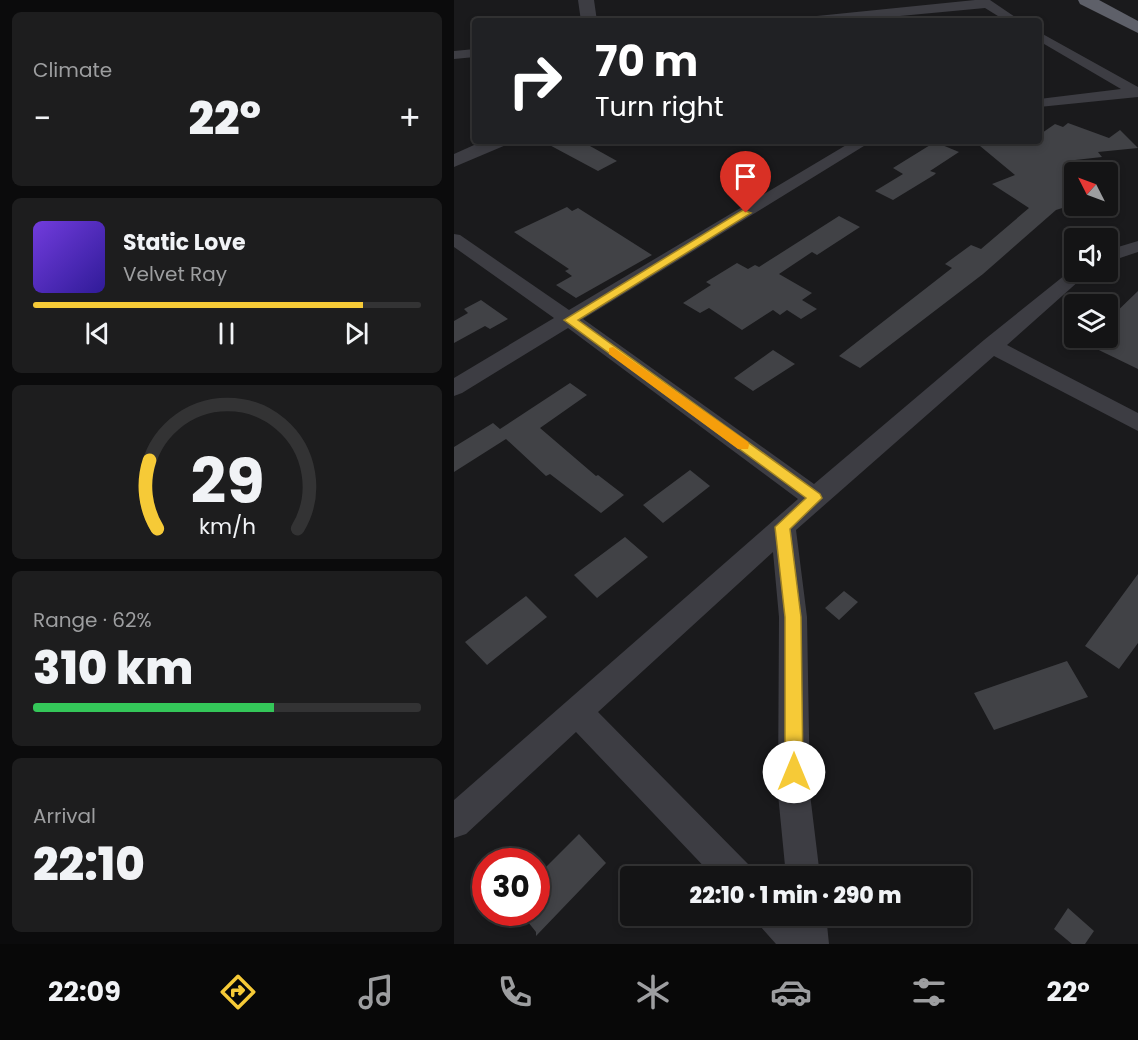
<!DOCTYPE html>
<html lang="en">
<head>
<meta charset="utf-8">
<style>
  body { margin:0; font-family:Poppins,sans-serif; background:#1d1d1e; color:#f1f3f6; height:100vh; display:flex; flex-direction:column; font-size:22px; white-space:nowrap }
  * { box-sizing:border-box; margin:0 }
  p { font-size:20px; color:#9d9ea0 }
  .icon { flex:none; width:33px; height:33px; fill:none; stroke:currentColor; stroke-width:2; stroke-linecap:round; stroke-linejoin:round }
  .map { position:relative; flex:1; overflow:hidden }
  .panel { display:flex; flex-direction:column; gap:12px; padding:12px; background:#0b0b0c; width:454px }
  .panel>* { flex:none }
  .banner { position:absolute; left:18px; top:18px; width:570px; height:126px; border-radius:6px; box-shadow:0 3px 9px #0003,0 0 0 2px #333334; background:#202124; color:#fff; overflow:hidden }
  .needle { width:39px; rotate:312deg }
  .fabs { position:absolute; left:610px; top:162px; display:grid; gap:12px }
  .fabs a { display:grid; place-items:center; width:54px; height:54px; border-radius:6px; background:#141415; box-shadow:0 3px 9px #0003,0 0 0 2px #333334; font-size:30px }
  .speed { position:absolute; left:18px; top:848px; display:flex; gap:12px; font-size:30px; font-weight:700; text-align:center }
  .speed>* { display:grid; place-content:center; width:78px; height:78px; border-radius:50%; background:#141415; box-shadow:0 3px 9px #0003,0 0 0 2px #333334; line-height:1 }
  .speed .limit { border:9px solid #d22; background:#fff; color:#111 }
  .pin { position:absolute; display:grid; place-items:center; width:51px; height:51px; color:#fff; margin:-62px -26px; border-radius:50% 50% 50% 0; rotate:-45deg; box-shadow:0 0 6px #0007 }
  .pin .icon { rotate:45deg }
  .me { position:absolute; width:66px; margin:-33px; rotate:0deg; stroke-linejoin:round; filter:drop-shadow(0 0 4px #0008) }
  .turn { display:flex; align-items:center; gap:21px; height:126px; padding:0 24px; font-size:27px }
  .turn .icon { width:78px; height:78px; stroke-width:2.5 }
  .turn b { display:block; font-size:42px; line-height:51px }
  .big { font-size:45px; font-weight:800; line-height:1.1 }
  .panel .card { flex:1; display:flex; flex-direction:column; justify-content:center; gap:9px; min-width:0; padding:0 21px; border-radius:9px; background:#1d1d1e }
  .panel .dial { align-items:center; gap:0 }
  .dial svg { height:156px; overflow:visible; fill:none; stroke:#333334; stroke-width:7; stroke-linecap:round; text-anchor:middle }
  .dial text { fill:#f1f3f6; stroke:none }
  .song { display:flex; align-items:center; gap:18px }
  .cover { width:72px; height:72px; border-radius:9px; background:linear-gradient(135deg,hsl(260 70% 55%),hsl(250 70% 35%)) }
  .played { height:6px; border-radius:3px; background:linear-gradient(90deg,#f6ca37 85%,#333334 85%) }
  .keys { display:flex; justify-content:space-around; direction:ltr }
  .heat { display:flex; justify-content:space-between; align-items:center; font-size:33px; direction:ltr }
  .charge { height:9px; border-radius:4px; background:linear-gradient(90deg,#34c759 62%,#333334 0) }
  .trip { position:absolute; left:166px; top:866px; width:351px; height:60px; border-radius:6px; background:#141415; box-shadow:0 3px 9px #0003,0 0 0 2px #333334; font-weight:800; line-height:60px; text-align:center }
  .tab-bar { display:flex; height:96px; justify-content:space-around; align-items:center; background:#080808; color:#9d9ea0 }
  .tab-bar .icon { width:42px; height:42px }
  .tab-bar .current { color:#f6ca37 }
  .tab-bar b { font-size:27px; color:#f1f3f6 }
  main { display:flex; flex:1; min-height:0 }
  .map>svg:first-child { display:block }
  .building { fill:#414246 }
  .lines { fill:none; stroke-linecap:round; stroke-linejoin:round }
  .minor { fill:#3d3d43; fill-rule:evenodd }
  .tertiary { fill:#3d3d43; fill-rule:evenodd }
  .trunk { fill:#5e6069; fill-rule:evenodd }
  .route { fill:#f6ca37; stroke:#a08324; stroke-width:1.5 }
  .slow { fill:#f59e0b }
</style>
</head>
<body>
<main>
<section class="panel">
<div class="card"><p>Climate</p>
<div class="heat"><a>−</a><b class="big">22°</b><a>+</a></div>
</div>
<div class="card">
<div class="song"><i class="cover"></i><div><b>Static Love</b><p>Velvet Ray</p></div></div>
<div class="played"></div>
<div class="keys"><svg class="icon" aria-label="previous" viewBox="0 0 24 24"><path d="M18 5L8 12l10 7zM5 5v14"/></svg><svg class="icon" aria-label="pause" viewBox="0 0 24 24"><path d="M8 5v14M16 5v14"/></svg><svg class="icon" aria-label="next" viewBox="0 0 24 24"><path d="M6 5l10 7-10 7zM19 5v14"/></svg></div>
</div>
<div class="card dial"><svg viewBox="0 0 100 80">
<path d="M14 69A42 42 0 1 1 86 69"/>
<path d="M14 69A42 42 0 0 1 10 34" stroke="#f6ca37"/>
<text x="50" y="56" font-size="32" font-weight="700">29</text>
<text x="50" y="72" font-size="11">km/h</text>
</svg></div>
<div class="card"><p>Range · 62%</p><b class="big">310 km</b><div class="charge"></div></div>
<div class="card"><p>Arrival</p><b class="big">22:10</b></div>
</section>
<div class="map">
<svg width="684" height="944" viewBox="0 0 684 944">
  <rect width="100%" height="100%" fill="#1a1a1c"/>
  <path class="building" d="M614,123L655,138L666,130L684,148L644,152L648,157L621,160V204L602,210L529,274L406,368L385,356L498,268L491,264L517,245L527,249L575,208L538,184L561,175L520,141H562L572,144L577,141H585V135L601,124L609,127Z
    M88,141H127L163,161L144,171Z
    M481,142L505,152L476,171L482,173L480,175L439,200L421,191L449,174L439,168Z
    M113,207L118,211L124,208L198,255L122,298L102,285L118,276L111,271L115,269L60,232Z
    M385,216L406,227L363,255L358,252L325,274L358,293L348,300L363,309L347,319L333,310L326,315L319,310L288,330L255,308L246,313L229,303L257,285L252,282L283,263L294,269L301,265L305,267Z
    M684,291V369L620,338H654V320Z
    M27,300L54,319L36,329L31,326L0,343V321L14,313L10,309Z
    M319,350L341,364L299,391L280,378Z
    M116,383L133,395L86,428L142,476L144,475L170,495L147,513L96,474L92,476L52,439L0,472V447L39,423L46,429Z
    M236,470L256,486L209,523L189,505Z
    M171,537L194,557L143,598L120,575Z
    M684,574V643L665,669L631,646Z
    M390,591L404,602L385,620L371,608Z
    M72,596L93,617L33,665L11,642Z
    M613,661L634,697L540,730L520,693Z
    M125,834L152,863L82,936V932L66,912H82V877Z
    M614,908L640,931L631,944H618L600,929Z"/>
  <g class="lines">
    <path class="minor" d="M521,0H536L567,21H552L531,8L393,21H347L353,17Z
      M585,32L684,87V97L585,107V99L667,89L585,41Z
      M21,49V57L0,59V51Z
      M399,141H418L129,319L360,484L530,340L621,267V272H635L553,345L684,413V431L540,356L342,530L353,617L356,794L366,876H332L324,794L325,617L319,552L144,712L294,864L299,876H259L122,732L12,834L0,838V800L344,499L114,328L8,393L0,396V378L100,318L0,247V234L6,235L115,310Z
      M684,241V252L654,262V250Z
      M301,915H372L375,944H322L307,927Z"/>
    <path class="tertiary" d="M124,0H140L143,21H127Z
      M29,141H55L52,145L0,167V154Z"/>
    <path class="trunk" d="M624,0H645L684,21V33L626,4Z"/>
  </g>
  <path class="route" d="M289,210L297,213L124,320L366,494L368,498L336,529L347,617L349,772L346,779L340,781L333,779L331,772V617L321,527L352,498L110,320Z"/>
  <path class="slow" d="M159,347L294,442L295,445L294,449H284L155,354V348Z"/>
</svg>
<div class="fabs">
<a><svg class="needle" viewBox="-14 -14 28 28"><path d="M0-13l5 13h-10z" fill="#e53935"/><path d="M0 13l5-13h-10z" fill="#9d9ea0"/></svg></a>
<a><svg class="icon" aria-label="sound" viewBox="0 0 24 24"><path d="M4 9h4l5-4v14l-5-4H4zM17 9q2 3 0 6"/></svg></a>
<a><svg class="icon" aria-label="layers" viewBox="0 0 24 24"><path d="M12 4l9 5-9 5-9-5zM3 14l9 5 9-5"/></svg></a>
</div>
<div class="speed"><div class="limit">30</div></div>
<div class="pin" style="left:292px;top:213px;background:#d93025"><svg class="icon" aria-label="arrive" viewBox="0 0 24 24"><path d="M6 21V4h12l-3 4 3 4H6"/></svg></div>
<svg class="me" style="left:340px;top:772px" viewBox="-20 -20 40 40"><circle r="19" fill="#fff"/><path d="M0-13L10 11 0 6-10 11z" fill="#f6ca37"/></svg>
<div class="trip">22:10 · 1 min · 290 m</div>
<div class="banner">
<div class="turn"><svg class="icon" aria-label="right" viewBox="0 0 24 24"><path d="M7 20v-9h11M14 6l5 5-5 5"/></svg><div><b>70 m</b>Turn right</div></div>
</div>
</div>
</main>
<nav class="tab-bar">
<b>22:09</b>
<svg class="icon current" aria-label="directions" viewBox="0 0 24 24"><path d="M12 3l9 9-9 9-9-9zM9 14v-3h6M13 9l2 2-2 2"/></svg>
<svg class="icon" aria-label="music" viewBox="0 0 24 24"><path d="M9 18V5l10-2v13"/><circle cx="6" cy="18" r="3"/><circle cx="16" cy="16" r="3"/></svg>
<svg class="icon" aria-label="phone" viewBox="0 0 24 24"><path d="M5 4h4l2 5-3 2q2 4 5 5l2-3 5 2v4C11 20 4 13 5 4z"/></svg>
<svg class="icon" aria-label="climate" viewBox="0 0 24 24"><path d="M12 3v18M4 7l16 10M4 17L20 7"/></svg>
<svg class="icon" aria-label="car" viewBox="0 0 24 24"><path d="M5 17H2v-5l4-1 3-4h7l3 4 3 1v5h-3M9 17h6M6 11h13"/><circle cx="7" cy="17" r="2"/><circle cx="17" cy="17" r="2"/></svg>
<svg class="icon" aria-label="filters" viewBox="0 0 24 24"><path d="M4 7h16M4 17h16"/><circle cx="9" cy="7" r="2"/><circle cx="15" cy="17" r="2"/></svg>
<b>22°</b>
</nav>
</body>
</html>
